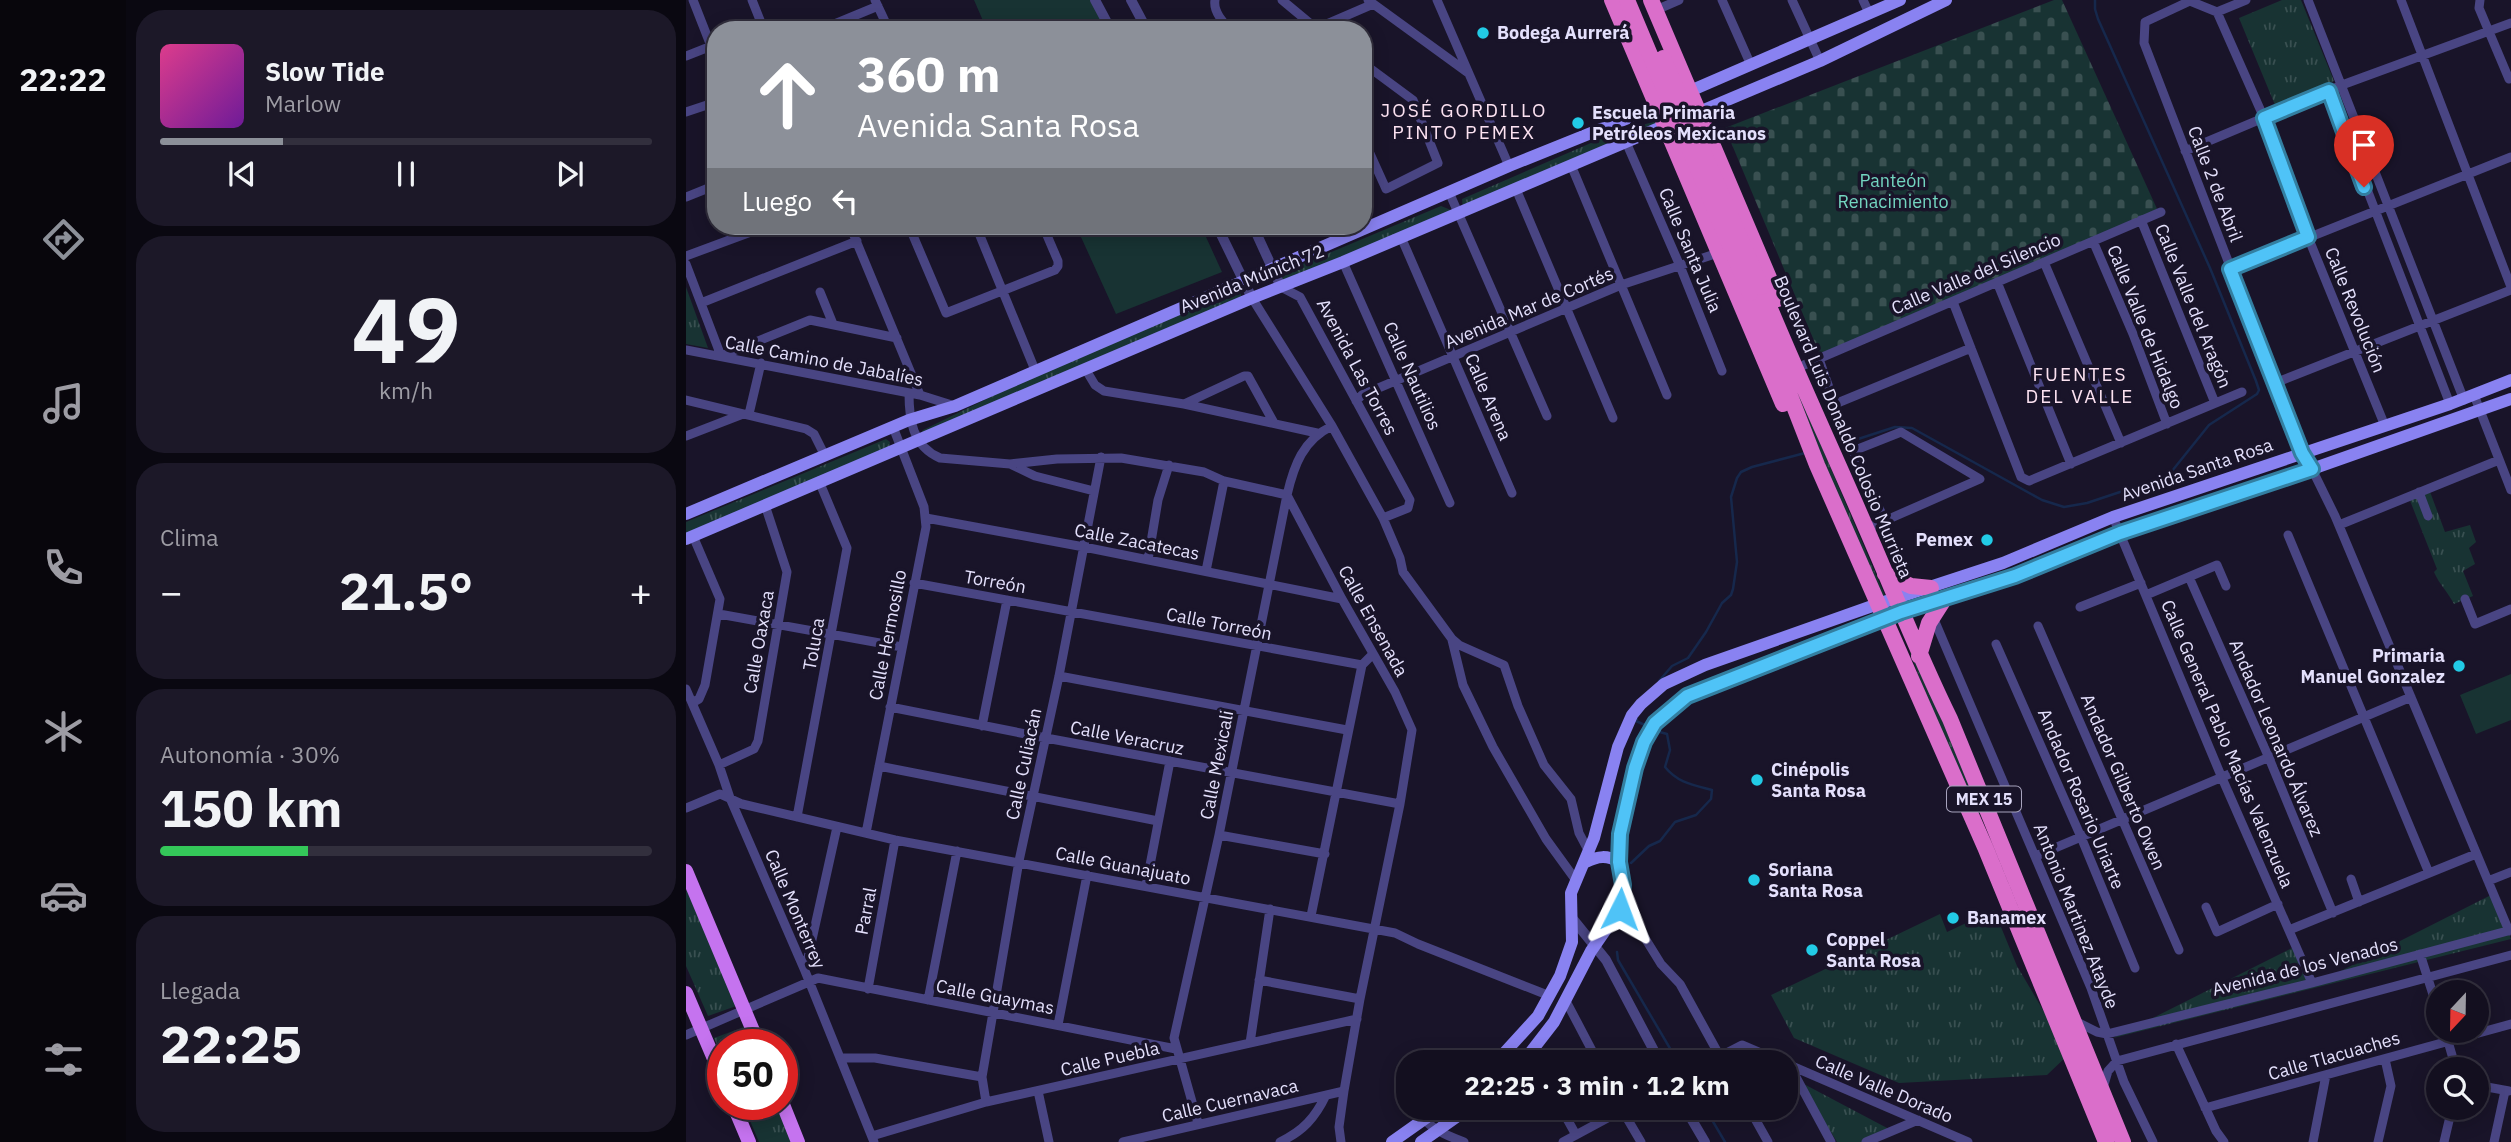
<!DOCTYPE html>
<html lang="es">
<head>
<meta charset="utf-8">
<style>
  body { margin:0; font-family:"IBM Plex Sans",sans-serif; background:#1c1828; color:#f1f3f6; height:100vh; display:flex; flex-direction:column; font-size:26px; white-space:nowrap }
  * { box-sizing:border-box; margin:0 }
  p { font-size:23px; color:#9d9ca4 }
  .icon { flex:none; width:38px; height:38px; fill:none; stroke:currentColor; stroke-width:2; stroke-linecap:round; stroke-linejoin:round }
  .map { position:relative; flex:1; overflow:hidden }
  .details { display:flex; flex-direction:column; gap:10px; padding:10px; background:#0a0811; width:560px }
  .details>* { flex:none }
  .hud { position:absolute; left:21px; top:21px; width:665px; height:214px; border-radius:28px; box-shadow:0 4px 18px #0003,0 0 0 2px #322f3d; background:#8c9099; color:#fff; overflow:hidden }
  .needle { width:46px; rotate:202deg }
  .buttons { position:absolute; left:1740px; top:980px; display:grid; gap:14px }
  .buttons a { display:grid; place-items:center; width:63px; height:63px; border-radius:50%; background:#130f1f; box-shadow:0 4px 18px #0003,0 0 0 2px #322f3d; font-size:35px }
  .speed { position:absolute; left:21px; top:1029px; display:flex; gap:14px; font-size:35px; font-weight:700; text-align:center }
  .speed>* { display:grid; place-content:center; width:91px; height:91px; border-radius:50%; background:#130f1f; box-shadow:0 4px 18px #0003,0 0 0 2px #322f3d; line-height:1 }
  .speed .limit { border:10px solid #d22; background:#fff; color:#111 }
  .pin { position:absolute; display:grid; place-items:center; width:60px; height:60px; color:#fff; margin:-72px -30px; border-radius:50% 50% 50% 0; rotate:-45deg; box-shadow:0 0 7px #0007 }
  .pin .icon { rotate:45deg }
  .me { position:absolute; width:77px; margin:-38px; rotate:3deg; stroke-linejoin:round; filter:drop-shadow(0 0 5px #0008) }
  .turn { display:flex; align-items:center; gap:24px; height:147px; padding:0 35px; font-size:32px }
  .turn .icon { width:91px; height:91px; stroke-width:2.5 }
  .turn b { display:block; font-size:49px; line-height:60px }
  .then { display:flex; align-items:center; height:66px; padding:0 35px; background:#0003; gap:14px; font-size:26px }
  .big { font-size:52px; font-weight:700; line-height:1.1 }
  .details .tile { flex:1; display:flex; flex-direction:column; justify-content:center; gap:10px; min-width:0; padding:0 24px; border-radius:28px; background:#1c1828 }
  .details .dial { align-items:center; gap:0 }
  .dial b { font-size:91px; line-height:1 }
  .song { display:flex; align-items:center; gap:21px }
  .cover { width:84px; height:84px; border-radius:10px; background:linear-gradient(135deg,hsl(330 70% 55%),hsl(280 70% 35%)) }
  .played { height:7px; border-radius:4px; background:linear-gradient(90deg,#8c9099 25%,#322f3d 25%) }
  .keys { display:flex; justify-content:space-around; direction:ltr }
  .heat { display:flex; justify-content:space-between; align-items:center; font-size:38px; direction:ltr }
  .charge { height:10px; border-radius:5px; background:linear-gradient(90deg,#34c759 30%,#322f3d 0) }
  .trip { position:absolute; left:710px; top:1050px; width:402px; height:70px; border-radius:28px; background:#130f1f; box-shadow:0 4px 18px #0003,0 0 0 2px #322f3d; font-weight:700; line-height:70px; text-align:center }
  main { display:flex; flex:1; min-height:0 }
  .menu { display:flex; flex-direction:column; width:126px; justify-content:space-around; align-items:center; background:#08060c; color:#9d9ca4 }
  .menu .icon { width:49px; height:49px }
  .menu .selected { color:#8c9099 }
  .menu b { font-size:32px; color:#f1f3f6 }
  .map>svg:first-child { display:block }
  .grass { fill:url(#grass-tufts) }
  .cemetery { fill:url(#cemetery-stones) }
  .pitch { fill:#183333 }
  .lines { fill:none; stroke-linecap:round; stroke-linejoin:round }
  .stream { stroke:#16284c; stroke-width:2.5 }
  .minor { stroke:#494583; stroke-width:9 }
  .tertiary { stroke:#494583; stroke-width:10 }
  .secondary { stroke:#8982f1; stroke-width:12 }
  .primary { stroke:#c573ef; stroke-width:14 }
  .trunk { stroke:#da6eca; stroke-width:16 }
  .trunk-bridge { stroke:#da6eca; stroke-width:16 }
  .route-casing { stroke:#337fa1; stroke-width:18 }
  .route { stroke:#4fc3f7; stroke-width:12 }
  .poi-dot { fill:#22cbe6; stroke:#191429; stroke-width:2.5 }
  .labels { text-anchor:middle; stroke-width:7; stroke-linejoin:round; paint-order:stroke }
  .shield { fill:#191429; stroke:#a7a3bd; stroke-width:2 }
  .shield-label { font-size:16px; font-weight:bold; fill:#e4e0fc }
  .poi-label { font-size:18px; font-weight:bold; fill:#e4e0fc; stroke:#191429; text-anchor:start }
  .park-label { font-size:18px; fill:#73d5c0; stroke:#191429 }
  .street-label { font-size:18px; fill:#e4e0fc; stroke:#191429 }
  .neighbourhood-label { font-size:19px; letter-spacing:2px; fill:#fce2f1; stroke:#191429 }
</style>
</head>
<body>
<main>
<nav class="menu">
<b>22:22</b>
<svg class="icon selected" aria-label="directions" viewBox="0 0 24 24"><path d="M12 3l9 9-9 9-9-9zM9 14v-3h6M13 9l2 2-2 2"/></svg>
<svg class="icon" aria-label="music" viewBox="0 0 24 24"><path d="M9 18V5l10-2v13"/><circle cx="6" cy="18" r="3"/><circle cx="16" cy="16" r="3"/></svg>
<svg class="icon" aria-label="phone" viewBox="0 0 24 24"><path d="M5 4h4l2 5-3 2q2 4 5 5l2-3 5 2v4C11 20 4 13 5 4z"/></svg>
<svg class="icon" aria-label="climate" viewBox="0 0 24 24"><path d="M12 3v18M4 7l16 10M4 17L20 7"/></svg>
<svg class="icon" aria-label="car" viewBox="0 0 24 24"><path d="M5 17H2v-5l4-1 3-4h7l3 4 3 1v5h-3M9 17h6M6 11h13"/><circle cx="7" cy="17" r="2"/><circle cx="17" cy="17" r="2"/></svg>
<svg class="icon" aria-label="filters" viewBox="0 0 24 24"><path d="M4 7h16M4 17h16"/><circle cx="9" cy="7" r="2"/><circle cx="15" cy="17" r="2"/></svg>
</nav>
<section class="details">
<div class="tile">
<div class="song"><i class="cover"></i><div><b>Slow Tide</b><p>Marlow</p></div></div>
<div class="played"></div>
<div class="keys"><svg class="icon" aria-label="previous" viewBox="0 0 24 24"><path d="M18 5L8 12l10 7zM5 5v14"/></svg><svg class="icon" aria-label="pause" viewBox="0 0 24 24"><path d="M8 5v14M16 5v14"/></svg><svg class="icon" aria-label="next" viewBox="0 0 24 24"><path d="M6 5l10 7-10 7zM19 5v14"/></svg></div>
</div>
<div class="tile dial"><b>49</b><p>km/h</p></div>
<div class="tile"><p>Clima</p>
<div class="heat"><a>−</a><b class="big">21.5°</b><a>+</a></div>
</div>
<div class="tile"><p>Autonomía · 30%</p><b class="big">150 km</b><div class="charge"></div></div>
<div class="tile"><p>Llegada</p><b class="big">22:25</b></div>
</section>
<div class="map">
<svg width="1825" height="1142" viewBox="0 0 1825 1142">
  <defs>
    <pattern id="grass-tufts" width="24" height="20" patternUnits="userSpaceOnUse" patternTransform="scale(1.75)"><rect width="24" height="20" fill="#183333"/><path d="M3 7l-1-3M5 7V3M7 7l1-3M15 17l-1-3M17 17v-4M19 17l1-3" fill="none" stroke="#395051"/></pattern>
    <pattern id="cemetery-stones" width="16" height="16" patternUnits="userSpaceOnUse" patternTransform="scale(1.75)"><rect width="16" height="16" fill="#183333"/><path d="M2 7V4a2 2 0 0 1 4 0v3zM10 15v-3a2 2 0 0 1 4 0v3z" fill="#395051"/></pattern>
  </defs>
  <rect width="100%" height="100%" fill="#191429"/>
  <path class="grass" d="M1596,0H1615L1648,81L1589,105L1553,18Z
    M974,120L978,121L777,209L776,199L928,133Z
    M1011,154L1200,598L1197,597L1167,532Z
    M755,206L765,210L598,283L593,274Z
    M0,287L22,348L0,344Z
    M549,290L555,293V297L235,433L237,430L319,390Z
    M200,439L204,442L203,450L0,539V522Z
    M1743,489L1759,532L1784,525L1790,542L1783,548L1789,564L1777,571L1787,596L1768,604C1762,592 1753,584 1748,572L1751,569L1723,498Z
    M1227,650L1289,800L1301,837L1247,713L1224,653Z
    M0,880L53,1005L22,1016L0,966Z
    M1807,894L1825,939L1427,1038L1610,946L1627,985Z
    M1308,910L1331,966L1383,1054L1361,1075L1213,1083L1108,1038L1085,995L1254,914L1261,932Z
    M58,1027L66,1045H37V1058L28,1038Z
    M1114,1082L1203,1129L1178,1142H1151Z
    M57,1104H93L109,1142H73Z"/>
  <path class="cemetery" d="M1368,0H1376L1472,211L1134,355L1039,128Z"/>
  <path class="pitch" d="M288,0H414L427,30H301Z
    M390,226H515L536,272L430,314Z
    M1825,674V720L1790,734L1774,695Z"/>
  <g class="lines">
    <path class="stream" d="M1166,441L1209,427L1226,428L1356,500L1378,507L1401,503L1476,478L1486,471L1523,425L1571,394L1573,390L1570,381L1524,268L1412,19L1409,9V0
      M973,681L986,666L1002,658L1020,632L1036,603L1045,595L1047,589L1051,562L1045,497L1051,478L1055,472L1066,467L1119,453
      M951,719L950,721L961,726
      M945,863L963,846L974,841L989,822L1010,815L1025,799L1026,790C1007,785 992,783 979,767L984,750L981,734L970,731
      M931,952L932,960L992,1062
      M1019,1108L1039,1142"/>
    <path class="minor" d="M7,0L25,46
      M66,0L78,30
      M189,0L203,30
      M529,0C527,11 537,23 545,30
      M596,0L632,30
      M682,0L781,72
      M751,0L823,166
      M1036,0L1064,63
      M1106,0L1134,61
      M1177,0L1183,13
      M1560,0L1531,12L1504,1L1459,22L1458,43L1616,453L1626,469L1649,516L1823,931
      M1622,0L1778,400
      M1715,0L1825,287
      M1794,0L1793,8L1823,79
      M970,10L993,0
      M1531,12L1578,118L1622,237L1699,426
      M134,30L192,6
      M627,30L687,4
      M0,56L28,45
      M677,63L727,100L752,163L700,189L677,138
      M1643,91L1764,404
      M0,112L30,102
      M940,142L994,266L1036,371
      M1499,151L1656,85L1825,23
      M885,165L981,395
      M830,189L927,418
      M763,192L861,416
      M0,197L30,185
      M1455,220L1529,403
      M164,226L234,395
      M223,226L260,313L369,270L372,266V261L357,226
      M290,226L349,370
      M715,237L826,493
      M1407,241L1447,334L1481,424
      M0,256L81,226
      M657,262L764,503
      M1358,262L1435,443
      M0,264L35,356L124,320L211,338
      M1544,269L1825,157
      M1311,282L1385,464
      M595,287L614,297L724,500L722,508L697,518
      M134,292L147,324
      M566,298L646,426L697,518L714,558L717,572L766,639L773,645L818,665L832,706L858,765L885,799L893,833L903,852
      M1267,302L1335,477L1343,481L1556,392
      M15,303L171,241
      M0,350L234,395L269,406
      M1133,359L1160,436L1199,521
      M1118,365L1475,212
      M400,370L409,385L418,391L498,404L631,433
      M1589,383L1825,290
      M223,393C223,419 226,446 254,458L324,464L371,459L435,458L518,472L538,481L601,495L656,599L709,692L726,730L714,804L674,999L658,1091L653,1127L655,1142
      M1788,395L1825,490
      M0,400L120,429L128,434L139,456
      M670,401L676,395L935,285L1032,253
      M498,404L558,376H562L588,423
      M1149,404L1285,348
      M63,414L75,363
      M0,436L57,414
      M1167,451L1215,432L1294,479L1180,529
      M324,464L349,476L408,491
      M1733,492L1742,516
      M1427,517L1536,778L1626,983
      M240,518L398,547L656,599
      M1653,525L1813,460
      M1602,535L1743,873
      M462,560L472,500L483,465
      M520,571L538,481
      M1503,577L1583,758L1647,913
      M228,583L676,665
      M1460,595L1531,565L1540,586
      M1779,599L1789,624L1825,609
      M1394,607L1455,583
      M33,614L216,647
      M1247,617L1405,988L1438,1082L1467,1142
      M1352,626L1493,950
      M766,640L777,685L807,747L860,839L889,879
      M1310,644L1395,837L1449,968
      M373,676L661,730
      M0,689L33,765L44,798L119,971L188,1142
      M6,703L13,699L19,685L34,599L7,536
      M204,707L360,738L714,804
      M296,726L321,600
      M33,765L68,749L72,741L101,572L79,505
      M193,766L472,821
      M0,808L34,794L56,804L209,840L709,933L732,944L864,996
      M111,817L161,548L133,481
      M180,833L240,527L238,507L207,427
      M533,835L639,854
      M1350,856L1725,697
      M1665,879L1673,902
      M1802,881L1825,872
      M460,886L484,761
      M936,901L975,964L994,984L1037,1062
      M1520,907L1531,932L1592,904
      M625,916L676,665L687,654
      M1603,930L1790,854
      M1734,954L1752,1010
      M119,971L151,827
      M573,980L674,999
      M182,989L209,840
      M242,1000L271,851
      M880,1001L912,1062
      M1389,1021L1411,1032L1421,1034L1626,983L1825,930
      M372,1025L401,875
      M1759,1031L1770,1069
      M0,1035L132,978L490,1049
      M564,1043L584,909
      M1490,1044L1530,1131L1538,1142
      M845,1053L850,1062
      M154,1058H189L296,1077L300,1102
      M1023,1062L1056,1045L1096,1062
      M1101,1064L1282,1142
      M1104,1066L1145,1142
      M296,1077L333,861L373,676L415,457
      M1790,1085L1823,1091
      M723,1086V1098
      M1417,1088L1422,1071L1431,1061L1825,955
      M352,1091L363,1142
      M728,1108C742,1127 756,1134 778,1142
      M875,1108L890,1135
      M935,1108L955,1142
      M1063,1108L1082,1142
      M1519,1108L1825,1024
      M512,1123L488,1038L533,835L601,495C608,465 617,440 646,426
      M186,1136L300,1102L671,1019
      M437,1142L658,1091
      M594,1142C617,1131 629,1118 640,1095
      M877,1142L940,1108
      M1180,1142L1232,1120
      M1627,1142L1640,1075
      M1692,1142L1705,1086L1699,1059
      M1758,1142L1766,1108
      M1808,1142L1819,1091"/>
    <path class="tertiary" d="M409,0L425,30
      M445,0L461,30
      M531,226L566,298
      M567,226L595,287
      M886,918L920,960L974,1062
      M999,1108L1019,1142"/>
    <path class="secondary" d="M1004,91L1214,0
      M1013,112L1134,61L1260,0
      M0,514L223,420L269,406L823,166L972,106
      M0,539L566,298L657,262L980,125
      M900,862C912,856 921,855 933,862
      M810,1062L852,1016L874,976L886,942L885,893L908,838L932,747L946,715L955,704L978,684L1019,665L1192,604L1317,563L1427,517L1764,404L1825,380
      M837,1062L868,1022L905,951L934,909L937,885L933,862L934,834L949,768L958,742L969,723L1001,696L1215,612L1329,576L1434,533L1626,469L1825,399
      M706,1142L754,1108
      M735,1142L783,1108"/>
    <path class="primary" d="M0,871L73,1045
      M0,993L37,1080
      M96,1102L112,1142
      M47,1104L63,1142"/>
    <path class="trunk" d="M926,0L1097,404
      M965,0L1092,299
      M1075,287C1108,368 1145,447 1180,528C1208,592 1233,656 1264,719L1437,1142
      M1064,293L1131,465L1299,847L1420,1142
      M1199,574L1225,586L1245,588
      M1233,656L1243,623L1259,598"/>
    <path class="trunk-bridge" d="M941,0L1064,293
      M977,58L1075,287"/>
  </g>
  <g class="lines">
    <defs>
      <path id="route" d="M934,909L937,885L933,862L934,834L949,768L958,742L969,723L1001,696L1215,612L1329,576L1434,533L1626,469L1616,453L1544,269L1622,237L1578,118L1643,91L1678,187"/>
    </defs>
    <use href="#route" class="route-casing"/>
    <use href="#route" class="route"/>
  </g>
  <g class="poi-dot">
    <circle cx="797" cy="33" r="7"/>
    <circle cx="892" cy="123" r="7"/>
    <circle cx="1301" cy="540" r="7"/>
    <circle cx="1773" cy="666" r="7"/>
    <circle cx="1071" cy="780" r="7"/>
    <circle cx="1068" cy="880" r="7"/>
    <circle cx="1267" cy="918" r="7"/>
    <circle cx="1126" cy="950" r="7"/>
  </g>
  <g class="labels">
    <rect class="shield" x="1261" y="786.5" width="74" height="25" rx="5"/>
    <g class="shield-label">
      <text x="1298" y="805">MEX 15</text>
    </g>
    <g class="poi-label">
      <text x="811" y="39">Bodega Aurrerá</text>
      <text x="906" y="119">Escuela Primaria<tspan x="906" dy="21">Petróleos Mexicanos</tspan></text>
      <text x="1287" y="546" text-anchor="end">Pemex</text>
      <text x="1759" y="662" text-anchor="end">Primaria<tspan x="1759" dy="21">Manuel Gonzalez</tspan></text>
      <text x="1085" y="776">Cinépolis<tspan x="1085" dy="21">Santa Rosa</tspan></text>
      <text x="1082" y="876">Soriana<tspan x="1082" dy="21">Santa Rosa</tspan></text>
      <text x="1281" y="924">Banamex</text>
      <text x="1140" y="946">Coppel<tspan x="1140" dy="21">Santa Rosa</tspan></text>
    </g>
    <g class="park-label">
      <text x="1207" y="187">Panteón<tspan x="1207" dy="21">Renacimiento</tspan></text>
    </g>
    <g class="street-label">
      <text transform="translate(1529 184) rotate(69)" y="6">Calle 2 de Abril</text>
      <text transform="translate(1004 250) rotate(67)" y="6">Calle Santa Julia</text>
      <text transform="translate(1290 274) rotate(-23)" y="6">Calle Valle del Silencio</text>
      <text transform="translate(566 279) rotate(-22)" y="6">Avenida Múnich 72</text>
      <text transform="translate(1507 306) rotate(68)" y="6">Calle Valle del Aragón</text>
      <text transform="translate(843 308) rotate(-23)" y="6">Avenida Mar de Cortés</text>
      <text transform="translate(1669 310) rotate(68)" y="6">Calle Revolución</text>
      <text transform="translate(1459 327) rotate(68)" y="6">Calle Valle de Hidalgo</text>
      <text transform="translate(138 361) rotate(11)" y="6">Calle Camino de Jabalíes</text>
      <text transform="translate(671 367) rotate(62)" y="6">Avenida Las Torres</text>
      <text transform="translate(726 376) rotate(66)" y="6">Calle Nautilios</text>
      <text transform="translate(802 397) rotate(67)" y="6">Calle Arena</text>
      <text transform="translate(1157 427) rotate(67)" y="6">Boulevard Luis Donaldo Colosio Murrieta</text>
      <text transform="translate(1511 470) rotate(-19)" y="6">Avenida Santa Rosa</text>
      <text transform="translate(451 542) rotate(11)" y="6">Calle Zacatecas</text>
      <text transform="translate(309 582) rotate(10)" y="6">Torreón</text>
      <text transform="translate(687 621) rotate(61)" y="6">Calle Ensenada</text>
      <text transform="translate(533 624) rotate(11)" y="6">Calle Torreón</text>
      <text transform="translate(202 635) rotate(-79)" y="6">Calle Hermosillo</text>
      <text transform="translate(73 642) rotate(-80)" y="6">Calle Oaxaca</text>
      <text transform="translate(128 644) rotate(-80)" y="6">Toluca</text>
      <text transform="translate(441 738) rotate(11)" y="6">Calle Veracruz</text>
      <text transform="translate(1590 738) rotate(67)" y="6">Andador Leonardo Álvarez</text>
      <text transform="translate(1541 744) rotate(67)" y="6">Calle General Pablo Macías Valenzuela</text>
      <text transform="translate(338 764) rotate(-78)" y="6">Calle Culiacán</text>
      <text transform="translate(531 765) rotate(-79)" y="6">Calle Mexicali</text>
      <text transform="translate(1437 782) rotate(67)" y="6">Andador Gilberto Owen</text>
      <text transform="translate(1395 799) rotate(67)" y="6">Andador Rosario Uriarte</text>
      <text transform="translate(437 866) rotate(11)" y="6">Calle Guanajuato</text>
      <text transform="translate(109 909) rotate(67)" y="6">Calle Monterrey</text>
      <text transform="translate(180 911) rotate(-79)" y="6">Parral</text>
      <text transform="translate(1390 916) rotate(68)" y="6">Antonio Martinez Atayde</text>
      <text transform="translate(1619 967) rotate(-14)" y="6">Avenida de los Venados</text>
      <text transform="translate(309 997) rotate(11)" y="6">Calle Guaymas</text>
      <text transform="translate(1648 1056) rotate(-16)" y="6">Calle Tlacuaches</text>
      <text transform="translate(424 1059) rotate(-13)" y="6">Calle Puebla</text>
      <text transform="translate(1198 1089) rotate(23)" y="6">Calle Valle Dorado</text>
      <text transform="translate(544 1101) rotate(-13)" y="6">Calle Cuernavaca</text>
    </g>
    <g class="neighbourhood-label">
      <text x="778" y="117">JOSÉ GORDILLO<tspan x="778" dy="22">PINTO PEMEX</tspan></text>
      <text x="1394" y="381">FUENTES<tspan x="1394" dy="22">DEL VALLE</tspan></text>
    </g>
  </g>
</svg>
<div class="buttons">
<a><svg class="needle" viewBox="-14 -14 28 28"><path d="M0-13l5 13h-10z" fill="#e53935"/><path d="M0 13l5-13h-10z" fill="#9d9ca4"/></svg></a>
<a><svg class="icon" aria-label="search" viewBox="0 0 24 24"><circle cx="10" cy="10" r="6"/><path d="M15 15l6 6"/></svg></a>
</div>
<div class="speed"><div class="limit">50</div></div>
<div class="pin" style="left:1678px;top:187px;background:#d93025"><svg class="icon" aria-label="arrive" viewBox="0 0 24 24"><path d="M6 21V4h12l-3 4 3 4H6"/></svg></div>
<svg class="me" style="left:934px;top:909px" viewBox="-20 -20 40 40"><path d="M0-17L14 15 0 8-14 15z" fill="#4fc3f7" stroke="#fff" stroke-width="4"/></svg>
<div class="trip">22:25 · 3 min · 1.2 km</div>
<div class="hud">
<div class="turn"><svg class="icon" aria-label="ahead" viewBox="0 0 24 24"><path d="M12 20V5M6 11l6-6 6 6"/></svg><div><b>360 m</b>Avenida Santa Rosa</div></div>
<div class="then">Luego<svg class="icon" aria-label="left" viewBox="0 0 24 24"><path d="M17 20v-9H6M10 6l-5 5 5 5"/></svg></div>
</div>
</div>
</main>
</body>
</html>
